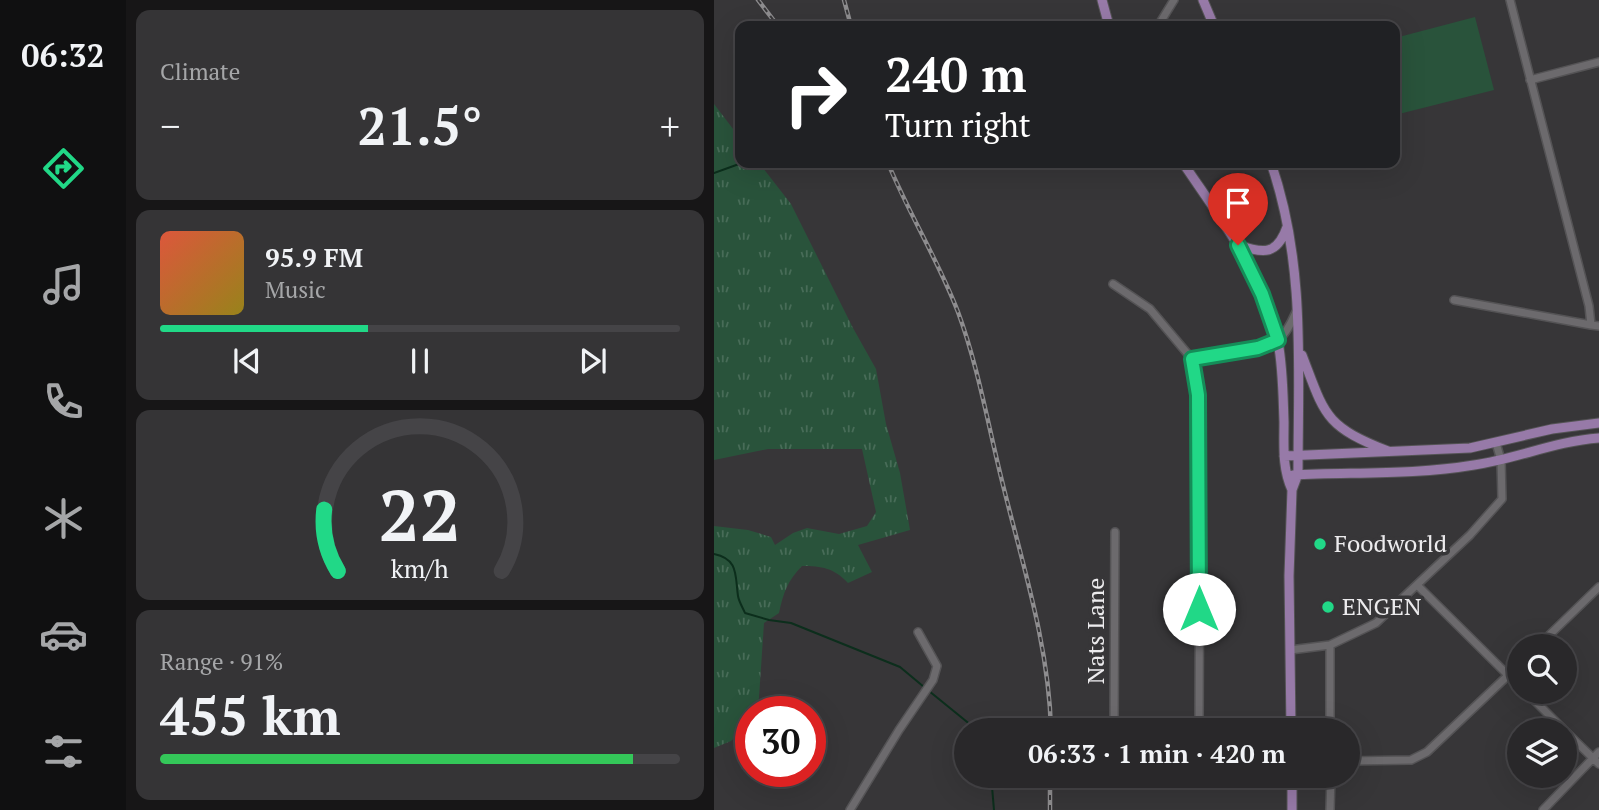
<!DOCTYPE html>
<html lang="en">
<head>
<meta charset="utf-8">
<style>
  body { margin:0; font-family:"PT Serif",serif; background:#353436; color:#f1f3f6; height:100vh; display:flex; flex-direction:column; font-size:26px; white-space:nowrap }
  * { box-sizing:border-box; margin:0 }
  p { font-size:23px; color:#a5a6a8 }
  .icon { flex:none; width:38px; height:38px; fill:none; stroke:currentColor; stroke-width:2; stroke-linecap:round; stroke-linejoin:round }
  .map { position:relative; flex:1; overflow:hidden }
  .drawer { display:flex; flex-direction:column; gap:10px; padding:10px; background:#171617; width:588px }
  .drawer>* { flex:none }
  .top-card { position:absolute; left:21px; top:21px; width:665px; height:147px; border-radius:14px; box-shadow:0 7px 28px #0002,0 0 0 2px #454447; background:#202124; color:#fff; overflow:hidden }
  .buttons { position:absolute; left:793px; top:634px; display:grid; gap:14px }
  .buttons a { display:grid; place-items:center; width:70px; height:70px; border-radius:50%; background:#29282a; box-shadow:0 7px 28px #0002,0 0 0 2px #454447; font-size:35px }
  .speed { position:absolute; left:21px; top:696px; display:flex; gap:14px; font-size:35px; font-weight:700; text-align:center }
  .speed>* { display:grid; place-content:center; width:91px; height:91px; border-radius:50%; background:#29282a; box-shadow:0 7px 28px #0002,0 0 0 2px #454447; line-height:1 }
  .speed .limit { border:10px solid #d22; background:#fff; color:#111 }
  .pin { position:absolute; display:grid; place-items:center; width:60px; height:60px; color:#fff; margin:-72px -30px; border-radius:50% 50% 50% 0; rotate:-45deg; box-shadow:0 0 7px #0007 }
  .pin .icon { rotate:45deg }
  .me { position:absolute; width:77px; margin:-38px; rotate:0deg; stroke-linejoin:round; filter:drop-shadow(0 0 5px #0008) }
  .turn { display:flex; align-items:center; gap:24px; height:147px; padding:0 35px; font-size:32px }
  .turn .icon { width:91px; height:91px; stroke-width:2.5 }
  .turn b { display:block; font-size:49px; line-height:60px }
  .big { font-size:52px; font-weight:700; line-height:1.1 }
  .drawer .widget { flex:1; display:flex; flex-direction:column; justify-content:center; gap:10px; min-width:0; padding:0 24px; border-radius:14px; background:#353436 }
  .drawer .dial { align-items:center; gap:0 }
  .dial svg { height:182px; overflow:visible; fill:none; stroke:#454447; stroke-width:7; stroke-linecap:round; text-anchor:middle }
  .dial text { fill:#f1f3f6; stroke:none }
  .song { display:flex; align-items:center; gap:21px }
  .cover { width:84px; height:84px; border-radius:10px; background:linear-gradient(135deg,hsl(10 70% 55%),hsl(50 70% 35%)) }
  .played { height:7px; border-radius:4px; background:linear-gradient(90deg,#21d887 40%,#454447 40%) }
  .keys { display:flex; justify-content:space-around; direction:ltr }
  .heat { display:flex; justify-content:space-between; align-items:center; font-size:38px; direction:ltr }
  .charge { height:10px; border-radius:5px; background:linear-gradient(90deg,#34c759 91%,#454447 0) }
  .trip { position:absolute; left:240px; top:718px; width:406px; height:70px; border-radius:35px; background:#29282a; box-shadow:0 7px 28px #0002,0 0 0 2px #454447; font-weight:700; line-height:70px; text-align:center }
  main { display:flex; flex:1; min-height:0 }
  .dock { display:flex; flex-direction:column; width:126px; justify-content:space-around; align-items:center; background:#101011; color:#a5a6a8 }
  .dock .icon { width:49px; height:49px }
  .dock .active { color:#21d887 }
  .dock b { font-size:32px; color:#f1f3f6 }
  .map>svg:first-child { display:block }
  .grass { fill:url(#grass-tufts) }
  .pitch { fill:#29533b }
  .lines { fill:none; stroke-linecap:round; stroke-linejoin:round }
  .stream { stroke:#0c2e1c; stroke-width:2 }
  .minor-casing { stroke:#545355; stroke-width:10 }
  .major-casing { stroke:#545355; stroke-width:11 }
  .minor { stroke:#6c6a6d; stroke-width:7 }
  .major { stroke:#977aa8; stroke-width:9 }
  .rail-casing { stroke:#8e8d8f; stroke-width:4.5 }
  .rail { stroke:#373638; stroke-width:2; stroke-dasharray:5; stroke-linecap:butt }
  .route-casing { stroke:#158c58; stroke-width:18 }
  .route { stroke:#21d887; stroke-width:12 }
  .poi-dot { fill:#21d887; stroke:#373638; stroke-width:2.5 }
  .labels { text-anchor:middle; stroke-width:7; stroke-linejoin:round; paint-order:stroke }
  .poi-label { font-size:24px; fill:#ecebed; stroke:#373638; text-anchor:start }
  .street-label { font-size:24px; fill:#ecebed; stroke:#373638 }
</style>
</head>
<body>
<main>
<nav class="dock">
<b>06:32</b>
<svg class="icon active" aria-label="directions" viewBox="0 0 24 24"><path d="M12 3l9 9-9 9-9-9zM9 14v-3h6M13 9l2 2-2 2"/></svg>
<svg class="icon" aria-label="music" viewBox="0 0 24 24"><path d="M9 18V5l10-2v13"/><circle cx="6" cy="18" r="3"/><circle cx="16" cy="16" r="3"/></svg>
<svg class="icon" aria-label="phone" viewBox="0 0 24 24"><path d="M5 4h4l2 5-3 2q2 4 5 5l2-3 5 2v4C11 20 4 13 5 4z"/></svg>
<svg class="icon" aria-label="climate" viewBox="0 0 24 24"><path d="M12 3v18M4 7l16 10M4 17L20 7"/></svg>
<svg class="icon" aria-label="car" viewBox="0 0 24 24"><path d="M5 17H2v-5l4-1 3-4h7l3 4 3 1v5h-3M9 17h6M6 11h13"/><circle cx="7" cy="17" r="2"/><circle cx="17" cy="17" r="2"/></svg>
<svg class="icon" aria-label="filters" viewBox="0 0 24 24"><path d="M4 7h16M4 17h16"/><circle cx="9" cy="7" r="2"/><circle cx="15" cy="17" r="2"/></svg>
</nav>
<section class="drawer">
<div class="widget"><p>Climate</p>
<div class="heat"><a>−</a><b class="big">21.5°</b><a>+</a></div>
</div>
<div class="widget">
<div class="song"><i class="cover"></i><div><b>95.9 FM</b><p>Music</p></div></div>
<div class="played"></div>
<div class="keys"><svg class="icon" aria-label="previous" viewBox="0 0 24 24"><path d="M18 5L8 12l10 7zM5 5v14"/></svg><svg class="icon" aria-label="pause" viewBox="0 0 24 24"><path d="M8 5v14M16 5v14"/></svg><svg class="icon" aria-label="next" viewBox="0 0 24 24"><path d="M6 5l10 7-10 7zM19 5v14"/></svg></div>
</div>
<div class="widget dial"><svg viewBox="0 0 100 80">
<path d="M14 69A42 42 0 1 1 86 69"/>
<path d="M14 69A42 42 0 0 1 8 42" stroke="#21d887"/>
<text x="50" y="56" font-size="32" font-weight="700">22</text>
<text x="50" y="72" font-size="11">km/h</text>
</svg></div>
<div class="widget"><p>Range · 91%</p><b class="big">455 km</b><div class="charge"></div></div>
</section>
<div class="map">
<svg width="885" height="810" viewBox="0 0 885 810">
  <defs>
    <pattern id="grass-tufts" width="24" height="20" patternUnits="userSpaceOnUse" patternTransform="scale(1.75)"><rect width="24" height="20" fill="#29533b"/><path d="M3 7l-1-3M5 7V3M7 7l1-3M15 17l-1-3M17 17v-4M19 17l1-3" fill="none" stroke="#486c58"/></pattern>
  </defs>
  <rect width="100%" height="100%" fill="#373638"/>
  <path class="grass" d="M0,104L26,138V163H45L77,204L139,328L162,369L172,424L186,473L196,530L144,545L158,572L134,583C120,568 108,566 88,566C74,580 69,593 65,613L50,623L44,712H37V723L17,741L0,748V526L34,530L57,537L61,545L79,533L93,528L125,534L153,526L162,512L148,449H54L0,460Z"/>
  <path class="pitch" d="M761,17L780,90L681,115V38Z"/>
  <g class="lines">
    <path class="stream" d="M0,173L25,164
      M0,554C25,559 21,576 24,596C25,602 29,608 31,613L55,620L77,623L186,667L210,687
      M215,691L263,730
      M277,775L280,810"/>
    <defs>
      <path id="minor" d="M796,0L875,306L877,325L885,326
        M444,26L460,0
        M816,80L885,62
        M399,284L436,309L478,359L484,395L486,461L485,730
        M740,300L877,325
        M478,359C501,356 547,353 564,340C573,333 578,321 582,312
        M704,586L805,686
        M616,645V730
        M824,646L885,587
        M576,650L616,645L662,623L756,535L788,499L787,460L782,443
        M811,691L850,730
        M400,730L401,532
        M850,730L885,764
        M634,761L697,760L713,752L805,665
        M136,810L185,730L219,680L223,666L204,632
        M616,810L617,775
        M829,810L885,752"/>
      <path id="major" d="M388,0L395,26
        M489,0L500,26
        M469,163C506,218 551,275 564,342C569,368 569,396 570,422C570,446 568,468 578,490
        M557,163C592,264 584,369 584,474L578,490L575,576L577,730
        M524,245C550,254 563,255 573,227
        M588,355C611,415 610,426 674,451
        M570,456L756,448L838,429L885,423
        M579,475C639,472 701,475 760,465C802,459 842,441 885,438
        M578,775V810"/>
    </defs>
    <use href="#minor" class="minor-casing"/>
    <use href="#major" class="major-casing"/>
    <use href="#minor" class="minor"/>
    <use href="#major" class="major"/>
    <defs>
      <path id="rail" d="M44,0L64,26
        M130,0L137,26
        M174,163C195,214 224,260 244,312C264,366 274,425 288,481C308,563 335,645 337,730
        M336,810V775"/>
    </defs>
    <use href="#rail" class="rail-casing"/>
    <use href="#rail" class="rail"/>
  </g>
  <g class="lines">
    <defs>
      <path id="route" d="M485,609L484,395L478,359L544,348L564,340L548,294L524,245"/>
    </defs>
    <use href="#route" class="route-casing"/>
    <use href="#route" class="route"/>
  </g>
  <g class="poi-dot">
    <circle cx="606" cy="544" r="7"/>
    <circle cx="614" cy="607" r="7"/>
  </g>
  <g class="labels">
    <g class="poi-label">
      <text x="620" y="552">Foodworld</text>
      <text x="628" y="615">ENGEN</text>
    </g>
    <g class="street-label">
      <text transform="translate(382 631) rotate(-90)" y="8">Nats Lane</text>
    </g>
  </g>
</svg>
<div class="buttons">
<a><svg class="icon" aria-label="search" viewBox="0 0 24 24"><circle cx="10" cy="10" r="6"/><path d="M15 15l6 6"/></svg></a>
<a><svg class="icon" aria-label="layers" viewBox="0 0 24 24"><path d="M12 4l9 5-9 5-9-5zM3 14l9 5 9-5"/></svg></a>
</div>
<div class="speed"><div class="limit">30</div></div>
<div class="pin" style="left:524px;top:245px;background:#d93025"><svg class="icon" aria-label="arrive" viewBox="0 0 24 24"><path d="M6 21V4h12l-3 4 3 4H6"/></svg></div>
<svg class="me" style="left:485px;top:609px" viewBox="-20 -20 40 40"><circle r="19" fill="#fff"/><path d="M0-13L10 11 0 6-10 11z" fill="#21d887"/></svg>
<div class="trip">06:33 · 1 min · 420 m</div>
<div class="top-card">
<div class="turn"><svg class="icon" aria-label="right" viewBox="0 0 24 24"><path d="M7 20v-9h11M14 6l5 5-5 5"/></svg><div><b>240 m</b>Turn right</div></div>
</div>
</div>
</main>
</body>
</html>
